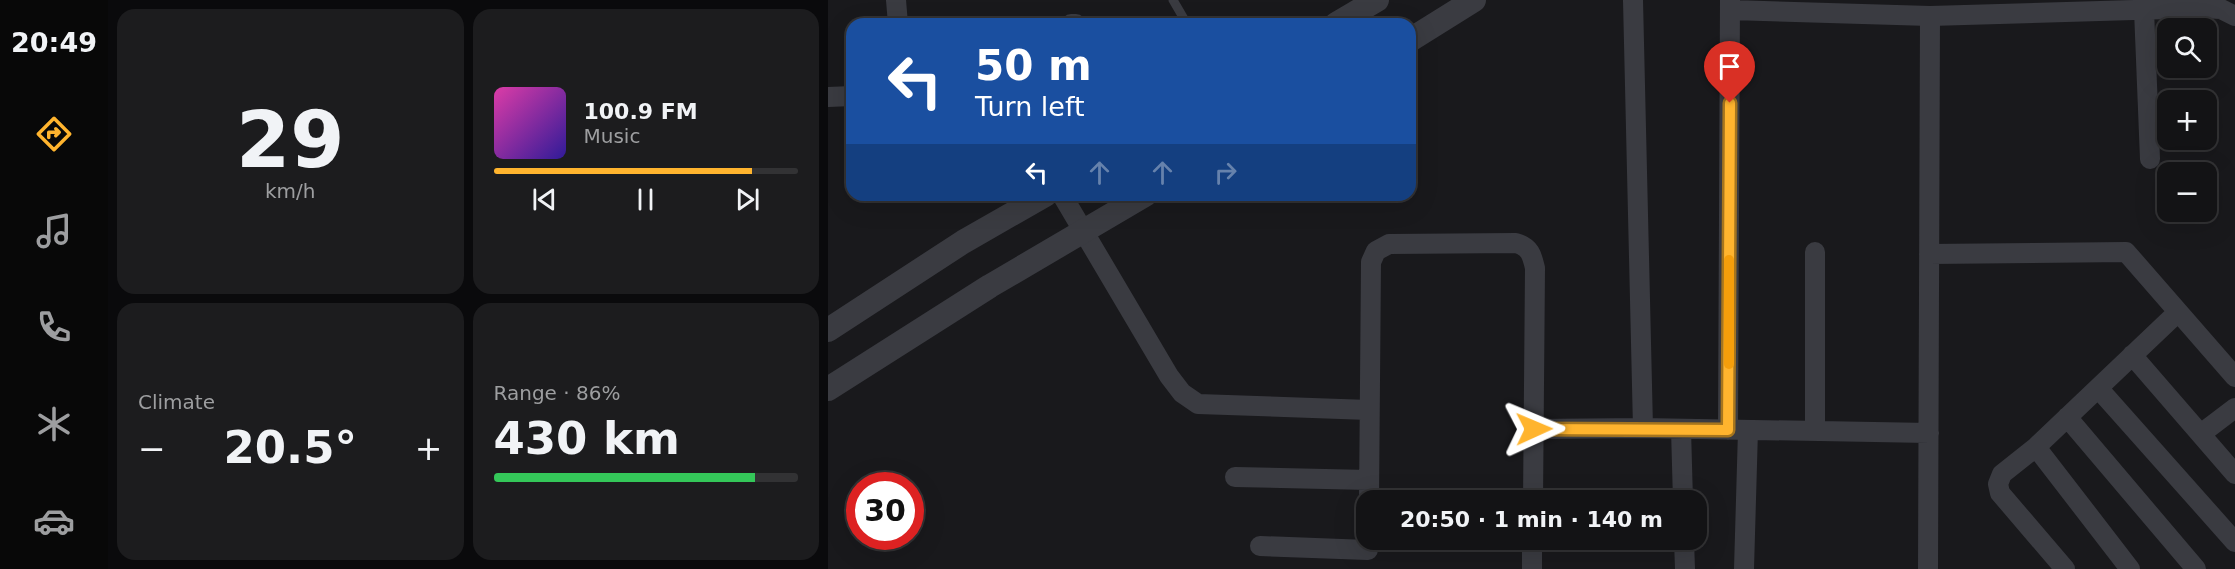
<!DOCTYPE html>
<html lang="en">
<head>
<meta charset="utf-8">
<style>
  body { margin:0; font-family:"DejaVu Sans",sans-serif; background:#1c1c1e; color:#f1f3f6; height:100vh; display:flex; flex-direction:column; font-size:22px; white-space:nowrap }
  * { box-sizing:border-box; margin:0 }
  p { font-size:20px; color:#9d9ea0 }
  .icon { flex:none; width:33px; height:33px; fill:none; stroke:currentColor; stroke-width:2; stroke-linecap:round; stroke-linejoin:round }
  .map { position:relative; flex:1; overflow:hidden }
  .panel { display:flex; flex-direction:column; gap:9px; padding:9px; background:#0a0a0c; width:720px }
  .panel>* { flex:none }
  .top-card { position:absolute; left:18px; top:18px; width:570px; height:183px; border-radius:18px; box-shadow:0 6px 24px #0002,0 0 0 2px #323234; background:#1a4fa0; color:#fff; overflow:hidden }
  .buttons { position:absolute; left:1329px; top:18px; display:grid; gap:12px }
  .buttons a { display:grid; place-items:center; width:60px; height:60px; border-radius:12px; background:#131315; box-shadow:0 6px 24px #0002,0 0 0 2px #323234; font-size:30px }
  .speed { position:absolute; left:18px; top:472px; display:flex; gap:12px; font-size:30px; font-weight:700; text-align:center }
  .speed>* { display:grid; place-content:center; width:78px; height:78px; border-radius:50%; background:#131315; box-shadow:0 6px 24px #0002,0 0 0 2px #323234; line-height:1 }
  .speed .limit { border:9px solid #d22; background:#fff; color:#111 }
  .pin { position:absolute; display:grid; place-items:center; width:51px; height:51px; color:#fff; margin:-62px -26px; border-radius:50% 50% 50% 0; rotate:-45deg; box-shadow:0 0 6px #0007 }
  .pin .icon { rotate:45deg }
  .me { position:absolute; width:66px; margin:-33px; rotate:89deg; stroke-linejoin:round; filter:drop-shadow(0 0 4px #0008) }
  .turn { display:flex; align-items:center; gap:21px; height:126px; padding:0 30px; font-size:27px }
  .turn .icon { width:78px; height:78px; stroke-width:2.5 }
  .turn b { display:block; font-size:42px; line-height:51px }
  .lanes { display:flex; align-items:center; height:57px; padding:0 30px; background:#0003; justify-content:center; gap:30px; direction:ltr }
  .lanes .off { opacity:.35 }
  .big { font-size:45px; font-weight:700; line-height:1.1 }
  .panel .widget { flex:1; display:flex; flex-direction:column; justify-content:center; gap:9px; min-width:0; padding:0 21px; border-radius:18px; background:#1c1c1e }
  .panel .dial { align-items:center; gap:0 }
  .dial b { font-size:78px; line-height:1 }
  .song { display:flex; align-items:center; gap:18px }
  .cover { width:72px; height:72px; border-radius:9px; background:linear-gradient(135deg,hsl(320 70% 55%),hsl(250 70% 35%)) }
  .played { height:6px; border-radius:3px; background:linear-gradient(90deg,#ffb42e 85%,#323234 85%) }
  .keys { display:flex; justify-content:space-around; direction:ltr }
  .heat { display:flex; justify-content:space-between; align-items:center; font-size:33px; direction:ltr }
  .charge { height:9px; border-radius:4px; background:linear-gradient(90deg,#34c759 86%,#323234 0) }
  .panel .tiles { flex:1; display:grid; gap:9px; grid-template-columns:repeat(2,1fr) }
  .trip { position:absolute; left:528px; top:490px; width:351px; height:60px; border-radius:18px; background:#131315; box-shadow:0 6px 24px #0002,0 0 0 2px #323234; font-weight:700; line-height:60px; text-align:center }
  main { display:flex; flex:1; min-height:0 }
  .dock { display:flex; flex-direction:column; width:108px; justify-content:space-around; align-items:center; background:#080808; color:#9d9ea0 }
  .dock .icon { width:42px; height:42px }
  .dock .selected { color:#ffb42e }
  .dock b { font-size:27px; color:#f1f3f6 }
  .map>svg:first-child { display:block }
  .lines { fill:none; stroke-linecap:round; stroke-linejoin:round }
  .service { stroke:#3a3b41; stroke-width:9 }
  .minor { stroke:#3a3b41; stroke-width:20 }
  .tertiary { stroke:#3a3b41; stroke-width:24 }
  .route-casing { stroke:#a6751e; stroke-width:15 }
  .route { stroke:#ffb42e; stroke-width:10 }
  .slow { stroke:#f59e0b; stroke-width:10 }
</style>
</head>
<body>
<main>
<nav class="dock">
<b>20:49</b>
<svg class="icon selected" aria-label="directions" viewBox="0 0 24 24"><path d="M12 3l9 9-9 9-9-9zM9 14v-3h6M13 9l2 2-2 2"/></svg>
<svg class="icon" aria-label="music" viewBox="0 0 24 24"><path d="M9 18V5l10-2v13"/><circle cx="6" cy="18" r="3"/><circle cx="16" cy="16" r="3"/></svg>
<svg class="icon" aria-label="phone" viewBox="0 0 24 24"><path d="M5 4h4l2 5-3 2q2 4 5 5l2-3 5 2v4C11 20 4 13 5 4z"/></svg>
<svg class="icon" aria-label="climate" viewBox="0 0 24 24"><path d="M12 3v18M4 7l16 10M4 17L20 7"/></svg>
<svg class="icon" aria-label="car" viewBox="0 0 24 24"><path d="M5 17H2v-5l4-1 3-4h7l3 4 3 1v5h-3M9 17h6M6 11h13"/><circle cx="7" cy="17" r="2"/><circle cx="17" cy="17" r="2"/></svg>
</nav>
<section class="panel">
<div class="tiles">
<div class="widget dial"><b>29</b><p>km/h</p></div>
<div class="widget">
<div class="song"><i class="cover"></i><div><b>100.9 FM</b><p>Music</p></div></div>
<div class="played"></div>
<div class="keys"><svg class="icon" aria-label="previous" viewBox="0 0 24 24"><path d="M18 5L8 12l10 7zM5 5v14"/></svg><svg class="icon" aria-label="pause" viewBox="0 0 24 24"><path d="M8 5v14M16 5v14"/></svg><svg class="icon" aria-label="next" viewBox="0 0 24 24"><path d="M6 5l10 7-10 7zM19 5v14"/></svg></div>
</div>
<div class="widget"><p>Climate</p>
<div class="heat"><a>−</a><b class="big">20.5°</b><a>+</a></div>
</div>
<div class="widget"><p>Range · 86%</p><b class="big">430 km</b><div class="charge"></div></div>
</div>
</section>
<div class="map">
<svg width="1407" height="569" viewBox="0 0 1407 569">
  <rect width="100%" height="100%" fill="#19191c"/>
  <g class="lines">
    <path class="service" d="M345,0L359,24"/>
    <path class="minor" d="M68,0L70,24
      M805,0L815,428
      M903,10L1102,16
      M1316,10L1322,159
      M243,24H248
      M0,97L24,96
      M234,195L341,376L354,393L370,404L541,410
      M987,252V431
      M1101,254L1298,252L1407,377
      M1304,355L1407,474
      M1270,388L1407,542
      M1239,417L1368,569
      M706,429L815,428L1101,433
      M853,429L855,501
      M900,430L902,0
      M1374,433L1407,408
      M1208,447L1302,569
      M407,477L541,480
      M541,501L543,262L548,251L561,244L688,243C702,247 704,255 707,268L705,501
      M856,540L857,569
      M432,546L540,550
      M704,569V540
      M916,569L920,430
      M1100,569L1102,16L1374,8L1393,9L1407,16
      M1237,569L1172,493L1170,484L1174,474L1208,447L1350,312"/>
    <path class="tertiary" d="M508,24L549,0
      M582,40L646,0
      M0,330L135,242L217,195
      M0,389L162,286L317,195"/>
  </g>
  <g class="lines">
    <defs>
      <path id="route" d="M706,429L900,430L902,103"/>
    </defs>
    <use href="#route" class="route-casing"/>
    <use href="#route" class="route"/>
    <path class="slow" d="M901,364V260"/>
  </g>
</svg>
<div class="buttons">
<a><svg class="icon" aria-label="search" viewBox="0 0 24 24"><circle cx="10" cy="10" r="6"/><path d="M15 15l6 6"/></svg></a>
<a>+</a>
<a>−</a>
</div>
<div class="speed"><div class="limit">30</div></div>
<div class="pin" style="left:902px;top:103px;background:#d93025"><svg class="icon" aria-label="arrive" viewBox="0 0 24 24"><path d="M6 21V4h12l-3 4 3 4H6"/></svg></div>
<svg class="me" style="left:706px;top:429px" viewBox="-20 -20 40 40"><path d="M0-17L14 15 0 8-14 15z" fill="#ffb42e" stroke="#fff" stroke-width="4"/></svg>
<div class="trip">20:50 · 1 min · 140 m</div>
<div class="top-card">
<div class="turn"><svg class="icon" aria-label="left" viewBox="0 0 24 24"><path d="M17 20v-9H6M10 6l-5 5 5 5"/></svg><div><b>50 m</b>Turn left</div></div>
<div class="lanes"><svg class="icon" aria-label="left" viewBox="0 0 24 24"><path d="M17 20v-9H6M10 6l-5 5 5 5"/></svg><svg class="icon off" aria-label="ahead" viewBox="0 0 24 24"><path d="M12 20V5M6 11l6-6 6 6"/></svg><svg class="icon off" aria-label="ahead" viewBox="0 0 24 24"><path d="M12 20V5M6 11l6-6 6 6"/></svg><svg class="icon off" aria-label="right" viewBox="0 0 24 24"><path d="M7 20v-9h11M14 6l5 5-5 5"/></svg></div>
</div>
</div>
</main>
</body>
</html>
